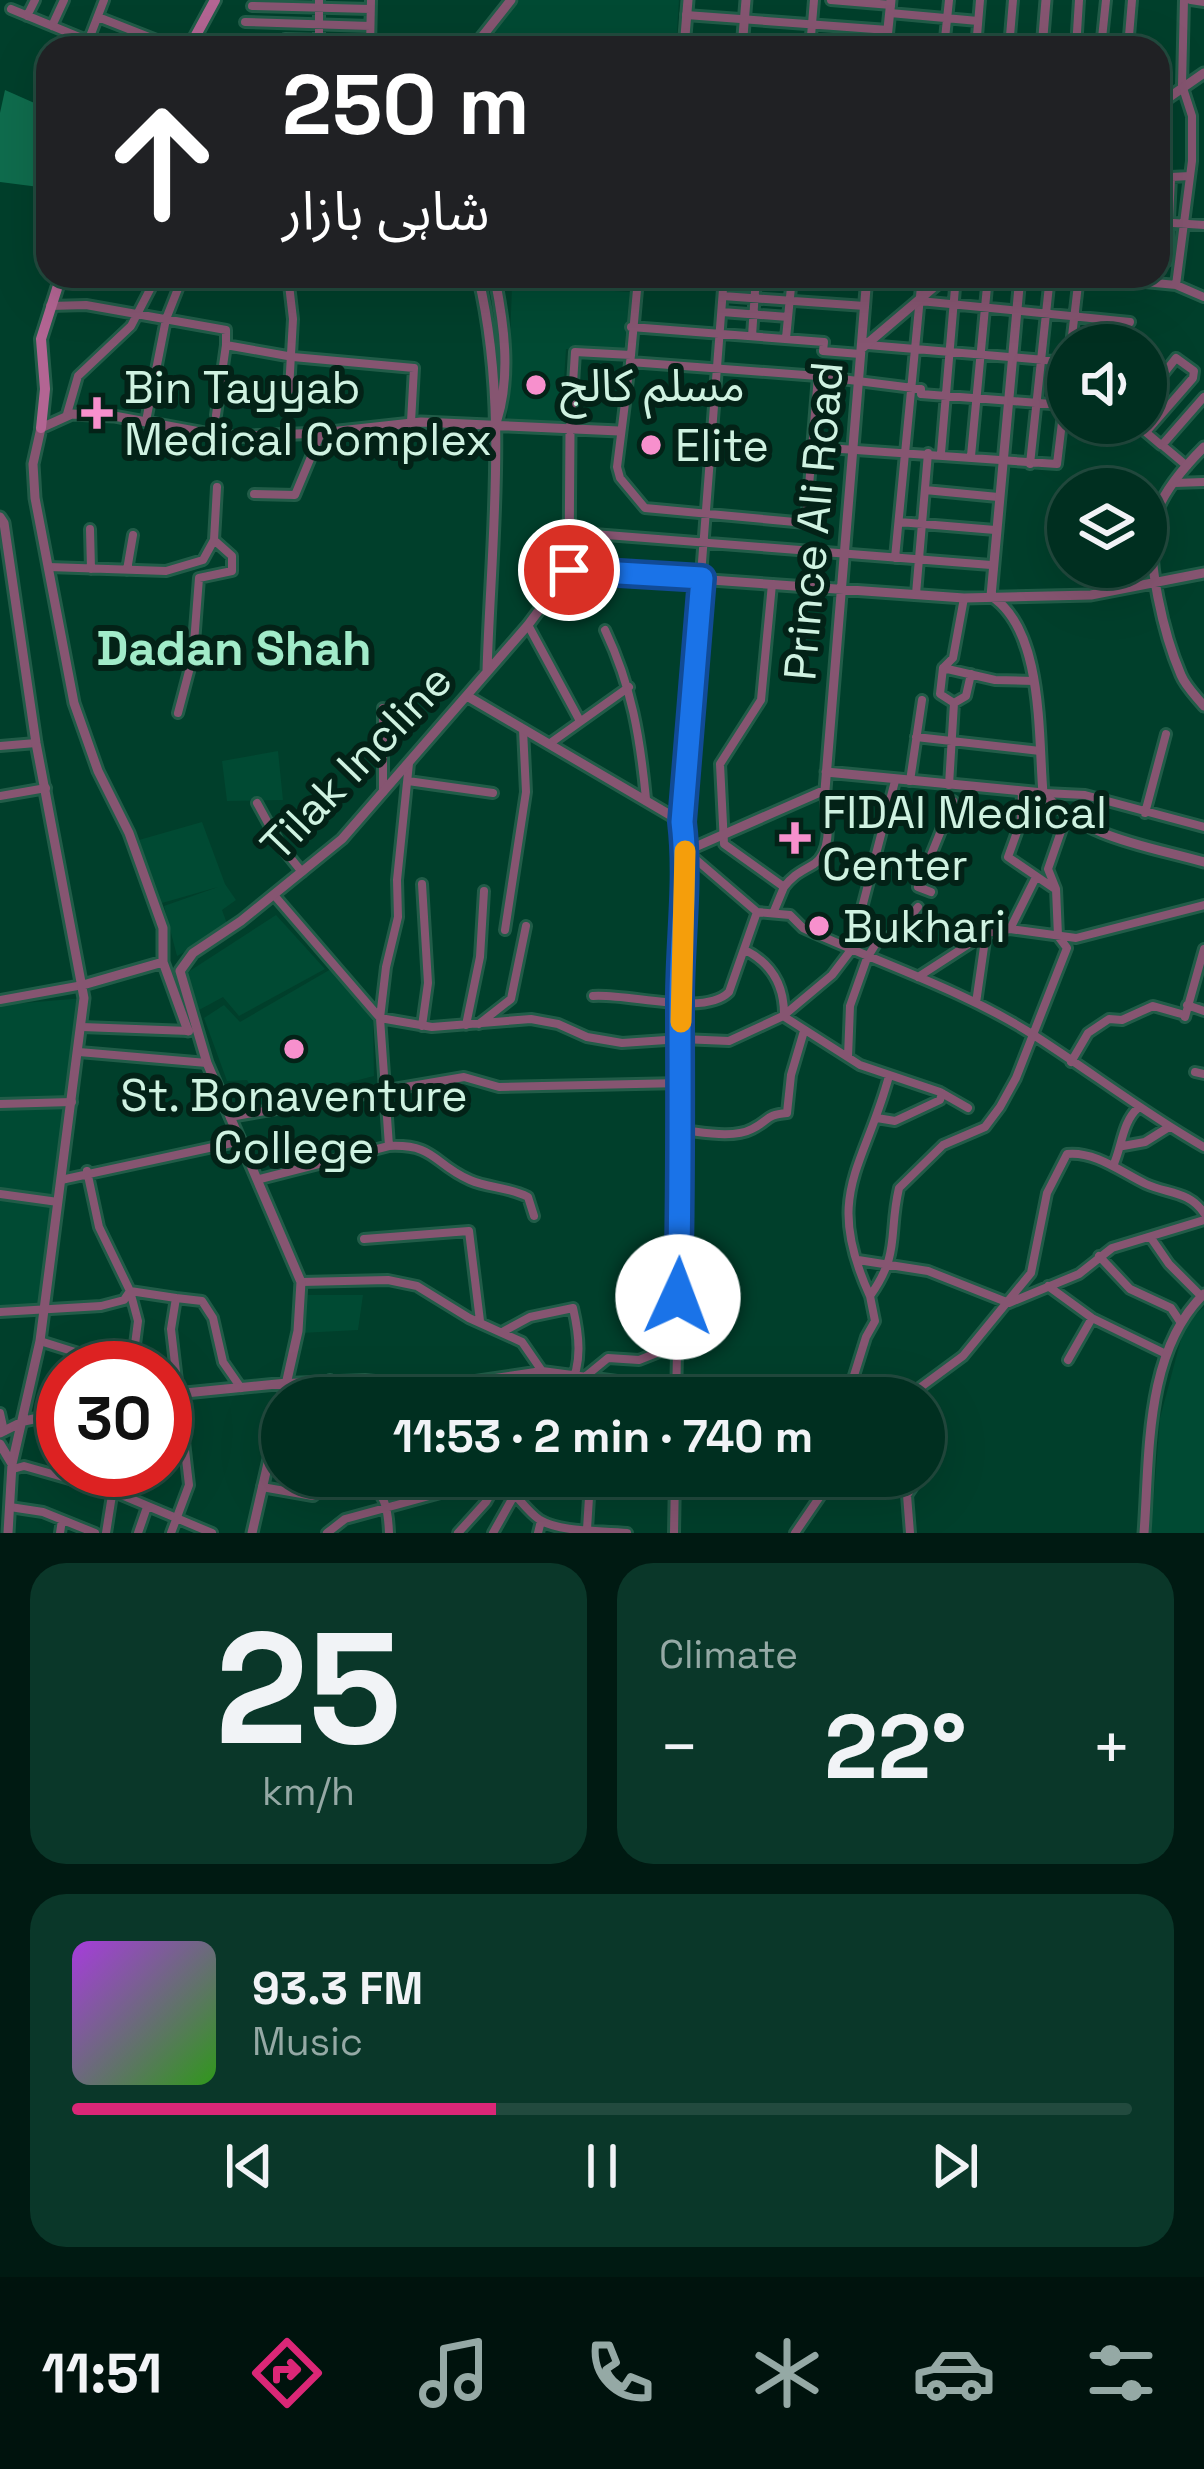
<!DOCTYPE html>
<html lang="en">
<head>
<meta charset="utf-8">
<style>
  body { margin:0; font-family:"Space Grotesk","Noto Sans Arabic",sans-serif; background:#0a3729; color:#f1f3f6; height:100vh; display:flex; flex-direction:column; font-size:45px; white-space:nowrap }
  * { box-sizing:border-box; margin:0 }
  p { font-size:39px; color:#95a9a5 }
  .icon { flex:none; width:66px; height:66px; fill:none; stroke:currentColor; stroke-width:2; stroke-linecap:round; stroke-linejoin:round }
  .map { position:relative; height:1533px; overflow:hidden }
  .details { display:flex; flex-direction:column; gap:30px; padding:30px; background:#001a12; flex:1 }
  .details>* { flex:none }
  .guide { position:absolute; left:36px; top:36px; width:1134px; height:252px; border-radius:36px; box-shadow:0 12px 48px #0002,0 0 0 3px #224a3e; background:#202124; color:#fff; overflow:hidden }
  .tools { position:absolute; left:1047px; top:324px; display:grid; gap:24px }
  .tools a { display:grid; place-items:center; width:120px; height:120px; border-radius:50%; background:#002f20; box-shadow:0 12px 48px #0002,0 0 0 3px #224a3e; font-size:60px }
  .speed { position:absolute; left:36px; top:1341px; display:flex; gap:24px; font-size:60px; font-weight:700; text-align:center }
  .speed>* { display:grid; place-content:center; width:156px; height:156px; border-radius:50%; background:#002f20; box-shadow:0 12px 48px #0002,0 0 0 3px #224a3e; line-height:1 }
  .speed .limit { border:18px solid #d22; background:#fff; color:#111 }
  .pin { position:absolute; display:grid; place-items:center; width:102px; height:102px; color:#fff; margin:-51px; border:6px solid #fff; border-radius:50%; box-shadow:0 3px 12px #0007 }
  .me { position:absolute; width:132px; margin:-66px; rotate:2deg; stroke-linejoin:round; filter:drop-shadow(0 0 9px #0008) }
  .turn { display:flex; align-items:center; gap:42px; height:252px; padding:0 48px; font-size:54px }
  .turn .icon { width:156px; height:156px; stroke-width:2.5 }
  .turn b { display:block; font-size:84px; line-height:102px }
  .big { font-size:90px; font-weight:700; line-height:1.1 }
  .details .tile { flex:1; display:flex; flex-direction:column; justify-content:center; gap:18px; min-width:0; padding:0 42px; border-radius:36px; background:#0a3729 }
  .details .dial { align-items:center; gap:0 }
  .dial b { font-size:156px; line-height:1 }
  .song { display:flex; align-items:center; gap:36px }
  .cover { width:144px; height:144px; border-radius:18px; background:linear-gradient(135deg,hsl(280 70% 55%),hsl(110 70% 35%)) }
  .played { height:12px; border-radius:6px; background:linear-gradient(90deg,#db2777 40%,#224a3e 40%) }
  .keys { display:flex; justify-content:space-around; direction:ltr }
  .heat { display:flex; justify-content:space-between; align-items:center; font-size:66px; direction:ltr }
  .details .tiles { flex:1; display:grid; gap:30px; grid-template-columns:1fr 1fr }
  .tile:last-child { grid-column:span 2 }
  .trip { position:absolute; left:261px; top:1377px; width:684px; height:120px; border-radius:60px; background:#002f20; box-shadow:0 12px 48px #0002,0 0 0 3px #224a3e; font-weight:700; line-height:120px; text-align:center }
  .tab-bar { display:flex; height:192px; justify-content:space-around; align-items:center; background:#00130d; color:#95a9a5 }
  .tab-bar .icon { width:84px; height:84px }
  .tab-bar .current { color:#db2777 }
  .tab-bar b { font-size:54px; color:#f1f3f6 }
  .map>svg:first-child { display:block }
  .built { fill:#004a33 }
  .green { fill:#0f6c4d }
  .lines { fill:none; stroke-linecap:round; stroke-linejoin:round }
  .minor-casing { stroke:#215c48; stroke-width:14 }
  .tertiary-casing { stroke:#215c48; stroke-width:15 }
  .secondary-casing { stroke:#215c48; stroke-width:16 }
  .minor { stroke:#865571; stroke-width:8 }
  .tertiary { stroke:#865571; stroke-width:9 }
  .secondary { stroke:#b36593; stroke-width:10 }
  .route-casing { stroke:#114b97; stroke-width:30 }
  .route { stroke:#1a73e8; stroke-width:21 }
  .slow { stroke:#f59e0b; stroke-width:21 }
  .poi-dot { fill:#f790cd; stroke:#032217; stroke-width:4.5 }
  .labels { text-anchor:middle; stroke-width:12; stroke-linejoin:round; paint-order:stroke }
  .poi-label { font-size:45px; fill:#cff2e1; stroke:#032217; text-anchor:start }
  .street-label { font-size:45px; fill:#cff2e1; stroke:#032217 }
  .neighbourhood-label { font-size:48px; font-weight:bold; fill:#a1ebc9; stroke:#032217 }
</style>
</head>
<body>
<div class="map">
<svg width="1204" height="1533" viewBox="0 0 1204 1533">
  <rect width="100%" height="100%" fill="#003f2b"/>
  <path class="built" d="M519,0H679L676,48H482Z
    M512,285L630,292L624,351L566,349L561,426L507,422Z
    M278,751L283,800L227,801L222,761Z
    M202,822L225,884L236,900L222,910L229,929L177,956L164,906L218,887L162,903L139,840Z
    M276,915L325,969L239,1016L223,997L199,1010L185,974Z
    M331,969L373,1021L374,1076L260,1105L247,1080L227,1081L204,1018L224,1005L240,1022Z
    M84,998L45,1307L0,1312V1005Z
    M307,1295H363L358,1330L301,1333Z
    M1204,1307V1533H1151L1160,1418L1185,1324Z"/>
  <path class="green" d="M5,90L48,109V172L39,187L0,182V113Z"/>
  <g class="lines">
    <defs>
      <path id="minor" d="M831,0L891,5
        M1191,0L1204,2
        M252,6L370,9
        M11,9L106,48
        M890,13L978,21
        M686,15L888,30
        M27,16L35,0
        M98,17L177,48
        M245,22L370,26
        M52,26L64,0
        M89,39L104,0
        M285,39L370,41
        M685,45L718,48
        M319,48V0
        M370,48L371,0
        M810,48L814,0
        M944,48L949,0
        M976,48L980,0
        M1009,48L1013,0
        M1076,48L1079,0
        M1101,48L1106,0
        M1128,48L1132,0
        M1158,222L1204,225
        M1167,261L1171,177L1190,176
        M288,276L293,319L289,390
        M781,276L867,283
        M1083,276L1176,285L1204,297
        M1176,285L1192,161V116L1182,85L1184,0
        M723,296L865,306
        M920,301L1130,322
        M50,306L86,305L226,330V345
        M722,312L788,317
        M631,327L824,342L823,351L860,354
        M752,336L756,276
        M786,338L792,277
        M868,345L1068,362
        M1071,345L1079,276
        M631,355L617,467L620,478L645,508L806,523L818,376L921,389V394L1064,405
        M630,362L818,376
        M67,414L78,376L131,326L157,276
        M216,415L226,345L293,357L414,368L411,422
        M146,421L166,319L183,276
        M1135,423L1161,445
        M570,431L575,352L631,355L638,279L645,276
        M1146,432L1193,378L1194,371L1176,358L1146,396
        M813,447L1057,464L1068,372
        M941,453L956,276
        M971,456L988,276
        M1030,464L1050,276
        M1187,466L1162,445L1204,397
        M1174,483L1204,482
        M925,490L998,497
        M254,494L295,495L321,433
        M899,522L995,530
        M90,529L91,569
        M568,532L991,565
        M895,558L922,276
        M49,567L166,571L203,560L214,540L217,487
        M127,570L133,535
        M772,584L761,700L720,764L724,844L784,887C794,874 801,872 814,864C835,850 826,812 825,790
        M916,594L928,453
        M528,625L580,721
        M605,630C632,687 640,737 646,799
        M943,668L995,680L1034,681
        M954,703L966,696L971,674
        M178,713L193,656L199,578L232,571V556L214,540
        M916,737L1040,751
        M549,744L629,687
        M0,746L36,743
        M409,763L397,880L398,917L386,967L380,1018L389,1146C436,1144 433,1164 470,1180C488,1188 509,1187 528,1197L534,1216
        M408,781L493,793
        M910,781L922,700
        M949,785L954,703L940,694L943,668L953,658L964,598
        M383,792V708
        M1022,792L1021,821L1008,857L1055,889
        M1044,793L1085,795L1204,827
        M0,796L46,788
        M257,803L280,845L302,872
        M1145,813L1166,734
        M682,822L724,276
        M686,851L757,912L790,915L803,928C879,963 961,989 1032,1034C1090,1071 1144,1113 1204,1147
        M422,884L428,983L422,1026
        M931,892L918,887L953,801
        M274,895L380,1018L432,1027L531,1019L558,1024L587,1037L622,1043L681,1039L729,1041L783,1016L832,975L851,950L895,781
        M774,911L784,887
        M1010,929L1036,877
        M505,930L526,792L523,729
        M745,950C771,963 784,985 784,1014
        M918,977L986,933L1010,929L1076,938L1204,905
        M593,996C629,993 704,1017 729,992L757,912
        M0,1000L83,985
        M976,1003L986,933
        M1187,1005L1204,1011
        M783,1016L860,1065L940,1092L968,1108
        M1185,1017L1204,949
        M479,1024L511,999L526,926
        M466,1025L480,957L484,891
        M82,1027L189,1031
        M79,1052L207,1063
        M848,1057L850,1006L867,958L877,942L896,934L918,907
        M1071,1062L1088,1033L1109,1019L1122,1020L1153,1006L1185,1015
        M1195,1072L1204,1074
        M0,1104L72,1102
        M230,1117L464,1077L499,1087L682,1083
        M877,1118L895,1121L940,1100L942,1093
        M681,1130C702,1132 733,1139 752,1129C770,1120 765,1115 787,1113L791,1075L804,1031
        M1123,1146L1145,1142L1169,1127
        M1113,1166C1122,1147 1122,1122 1138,1108
        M87,1171L99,1227L130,1291L138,1321L132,1368
        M260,1179L389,1146
        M61,1180L241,1141
        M0,1194L58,1202
        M1151,1238L1169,1264L1201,1296
        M364,1239L469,1231L480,1321
        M1099,1256L1130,1289L1171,1308L1181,1323
        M858,1260L928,1271L1009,1303L1079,1274L1112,1248L1204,1220
        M301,1282L388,1280L417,1286L469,1318L522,1342L542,1371
        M1048,1286L1092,1318L1166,1354
        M870,1296C823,1194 864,1169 889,1076
        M176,1298L202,1301L213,1318L223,1362L241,1388
        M0,1312L101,1306L124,1300L130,1291L176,1298L171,1329L189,1485L171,1533
        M504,1331L530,1317L573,1308C579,1334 583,1363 569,1388L549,1389L542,1398
        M40,1341L126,1368
        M1068,1360L1092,1318
        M523,1375L546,1397
        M586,1376L608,1358L639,1360L677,1345
        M330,1380V1398
        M287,1383L365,1380L435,1387L542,1371L745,1398
        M413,1384L415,1398
        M493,1398L512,1378
        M676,1398L683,1091L680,1003L686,852
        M847,1398L866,1337L875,1321L870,1296C901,1252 888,1235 899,1188L943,1145L985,1127L1000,1107L1016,1078L1067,948L1058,936L1056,889L1048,869L1066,817
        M906,1398L963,1356L1031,1273L1047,1193L1067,1154C1095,1151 1121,1172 1146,1184C1168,1194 1189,1191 1204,1213
        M0,1413L4,1431
        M13,1469L24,1466L112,1491L212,1533
        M363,1476C385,1494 388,1506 389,1533
        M488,1476C511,1482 521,1507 540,1520C562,1533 601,1530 627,1533
        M262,1487L313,1496L325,1486L339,1490L345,1476
        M10,1507L43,1512L95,1533
        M587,1529L590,1482
        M60,1533L62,1520
        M106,1533L116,1470
        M138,1533L147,1507
        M327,1533L345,1519L444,1492L457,1476
        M458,1533L486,1502L500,1477
        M493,1533L525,1476
        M538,1533L541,1521
        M674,1533L675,1476
        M795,1533L834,1476
        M910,1533L907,1495L915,1483L911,1476"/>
      <path id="tertiary" d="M473,48L511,0
        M684,48L688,0
        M742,48L746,0
        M886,48L891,0
        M1042,48L1046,0
        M1158,105L1204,73
        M478,276C509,404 491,542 487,671
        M622,276L638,279
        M1020,276L991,596C1044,630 1038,736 1043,793
        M495,279C504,324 511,375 497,420
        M861,349L947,276
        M1204,447C1185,466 1163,491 1155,517C1144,557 1165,638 1181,675C1186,687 1196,696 1204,706
        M0,517L4,523L36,743L84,998L40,1341L12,1464L8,1533
        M569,570L964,598L1091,595L1204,573
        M569,570L570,431
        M467,696L682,822L686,851L825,790L867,276
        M826,772L1043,793C1087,839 1144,845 1204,862
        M83,985L163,962
        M188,1031L163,962V928L129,833L98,771L74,703L35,498L33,464L41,428L72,414L114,416L227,437L321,433L421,422L619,431
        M165,1395L287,1383
        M283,1398L298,1331L301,1282L207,1063L180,971L193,953L241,921L342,839L528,625L569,570
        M0,1433L24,1421L63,1413
        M0,1444L12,1464
        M252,1533L282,1402
        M1144,1533C1150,1456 1144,1352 1204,1294"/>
      <path id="secondary" d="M189,48L215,0
        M41,428L45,389L41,339L61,276"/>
    </defs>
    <use href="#minor" class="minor-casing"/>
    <use href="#tertiary" class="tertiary-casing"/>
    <use href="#secondary" class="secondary-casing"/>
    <use href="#minor" class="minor"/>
    <use href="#tertiary" class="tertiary"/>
    <use href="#secondary" class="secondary"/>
  </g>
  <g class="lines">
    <defs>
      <path id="route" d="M569,570L702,578L682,822C689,880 680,940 680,999C680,1098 681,1197 678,1297"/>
    </defs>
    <use href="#route" class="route-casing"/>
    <use href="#route" class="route"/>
    <path class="slow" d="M681,1022L685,851"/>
  </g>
  <g class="poi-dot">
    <circle cx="536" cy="385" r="12"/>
    <path d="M91 395h12v12h12v12h-12v12h-12v-12h-12v-12h12z"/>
    <circle cx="651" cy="445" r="12"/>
    <path d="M789 820h12v12h12v12h-12v12h-12v-12h-12v-12h12z"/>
    <circle cx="819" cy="926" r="12"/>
    <circle cx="294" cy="1049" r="12"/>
  </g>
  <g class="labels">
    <g class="poi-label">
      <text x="560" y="401">مسلم کالج</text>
      <text x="124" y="403">Bin Tayyab<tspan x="124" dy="52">Medical Complex</tspan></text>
      <text x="675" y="461">Elite</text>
      <text x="822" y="828">FIDAI Medical<tspan x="822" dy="52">Center</tspan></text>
      <text x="843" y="942">Bukhari</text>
      <text x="294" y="1111" text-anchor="middle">St. Bonaventure<tspan x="294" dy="52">College</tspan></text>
    </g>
    <g class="street-label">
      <text transform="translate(813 521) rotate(-85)" y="16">Prince Ali Road</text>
      <text transform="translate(356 762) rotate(-46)" y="16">Tilak Incline</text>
    </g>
    <g class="neighbourhood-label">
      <text x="234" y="665">Dadan Shah</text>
    </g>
  </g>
</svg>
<div class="tools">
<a><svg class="icon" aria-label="sound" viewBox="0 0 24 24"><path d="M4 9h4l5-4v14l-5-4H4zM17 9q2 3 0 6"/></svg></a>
<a><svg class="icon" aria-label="layers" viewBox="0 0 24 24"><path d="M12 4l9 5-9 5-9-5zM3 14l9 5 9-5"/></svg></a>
</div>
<div class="speed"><div class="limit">30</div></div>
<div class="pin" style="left:569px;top:570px;background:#d93025"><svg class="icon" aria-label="arrive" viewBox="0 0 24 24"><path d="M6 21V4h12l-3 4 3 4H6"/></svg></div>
<svg class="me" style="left:678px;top:1297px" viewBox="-20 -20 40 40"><circle r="19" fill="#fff"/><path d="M0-13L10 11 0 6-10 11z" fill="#1a73e8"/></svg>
<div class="trip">11:53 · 2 min · 740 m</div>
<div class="guide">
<div class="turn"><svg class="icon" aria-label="ahead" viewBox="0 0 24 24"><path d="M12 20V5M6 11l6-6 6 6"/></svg><div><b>250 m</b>شاہی بازار</div></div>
</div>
</div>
<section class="details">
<div class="tiles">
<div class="tile dial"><b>25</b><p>km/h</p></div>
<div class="tile"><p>Climate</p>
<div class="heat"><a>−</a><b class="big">22°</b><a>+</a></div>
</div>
<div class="tile">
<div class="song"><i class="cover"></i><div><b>93.3 FM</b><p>Music</p></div></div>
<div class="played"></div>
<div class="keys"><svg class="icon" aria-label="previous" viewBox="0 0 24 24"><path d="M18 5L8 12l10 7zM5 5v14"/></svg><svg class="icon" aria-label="pause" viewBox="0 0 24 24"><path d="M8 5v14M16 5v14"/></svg><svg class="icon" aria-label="next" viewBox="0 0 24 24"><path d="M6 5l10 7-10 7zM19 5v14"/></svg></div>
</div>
</div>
</section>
<nav class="tab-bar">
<b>11:51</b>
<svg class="icon current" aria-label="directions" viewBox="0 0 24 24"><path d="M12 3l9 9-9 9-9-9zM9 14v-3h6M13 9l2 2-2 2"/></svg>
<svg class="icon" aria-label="music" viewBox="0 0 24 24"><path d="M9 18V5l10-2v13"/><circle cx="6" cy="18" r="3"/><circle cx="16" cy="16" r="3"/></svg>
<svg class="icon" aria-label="phone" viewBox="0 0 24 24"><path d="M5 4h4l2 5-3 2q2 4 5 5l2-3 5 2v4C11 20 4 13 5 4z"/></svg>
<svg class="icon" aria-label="climate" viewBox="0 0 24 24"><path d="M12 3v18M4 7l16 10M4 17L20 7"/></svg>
<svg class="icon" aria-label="car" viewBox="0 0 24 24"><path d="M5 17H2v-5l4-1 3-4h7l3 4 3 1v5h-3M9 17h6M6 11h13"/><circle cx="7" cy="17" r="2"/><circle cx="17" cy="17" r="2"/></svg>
<svg class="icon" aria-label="filters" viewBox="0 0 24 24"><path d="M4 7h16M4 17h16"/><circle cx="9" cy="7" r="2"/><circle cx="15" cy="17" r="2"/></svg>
</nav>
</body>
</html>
